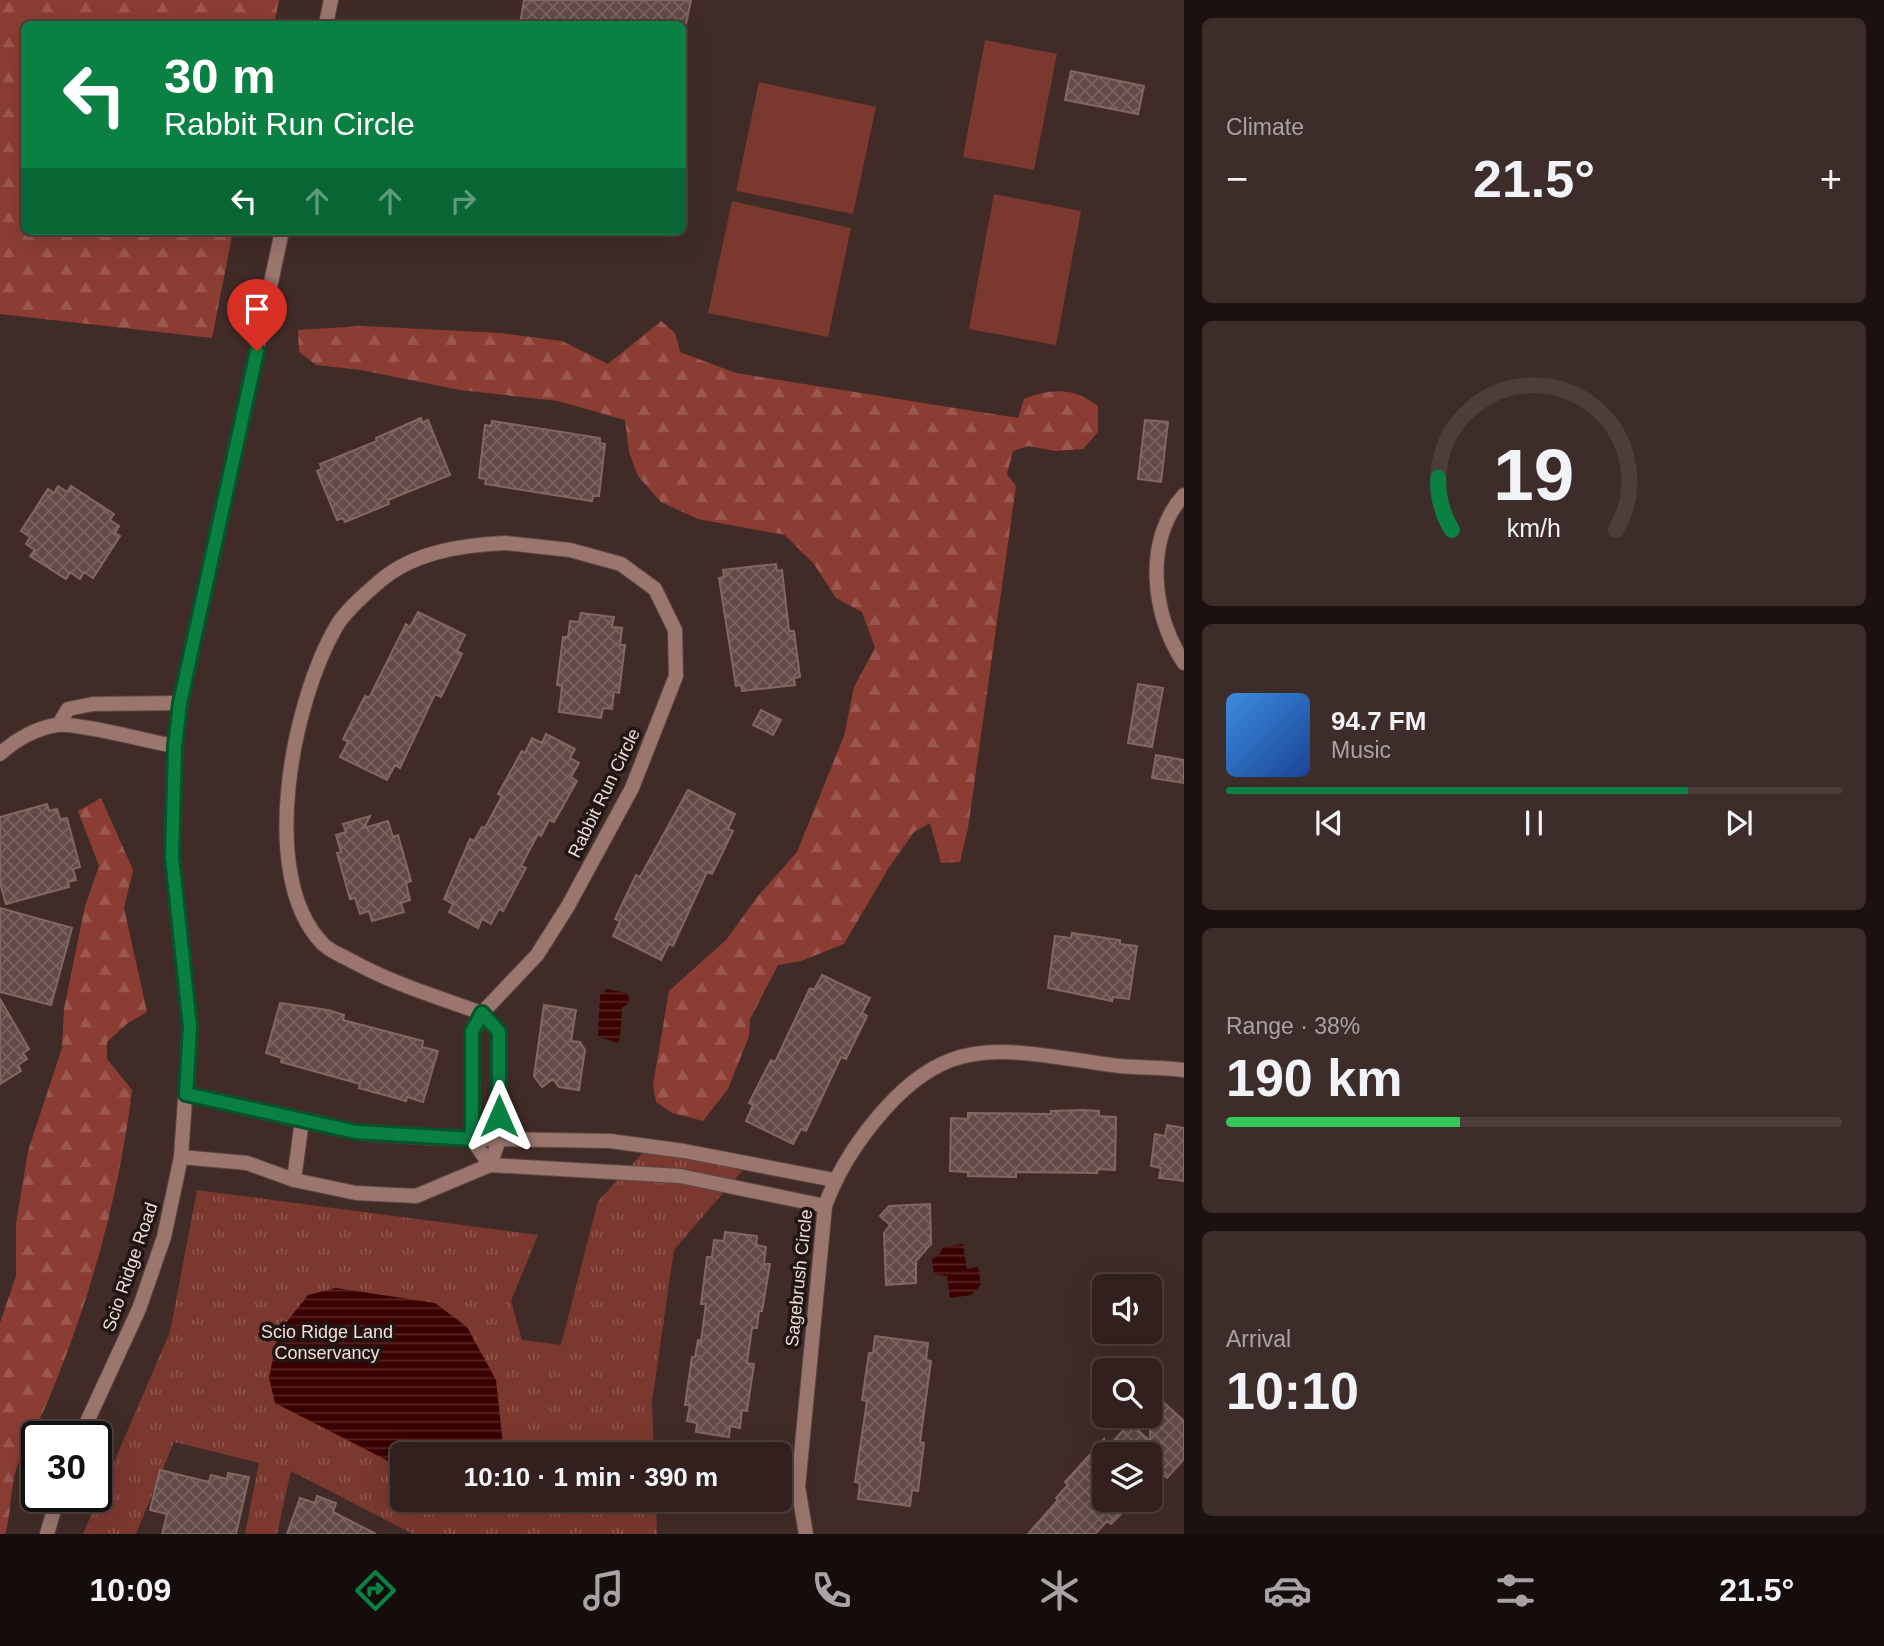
<!DOCTYPE html>
<html lang="en">
<head>
<meta charset="utf-8">
<style>
  body { margin:0; font-family:Arial,sans-serif; background:#3d2d2a; color:#f1f3f6; height:100vh; display:flex; flex-direction:column; font-size:26px; white-space:nowrap }
  * { box-sizing:border-box; margin:0 }
  p { font-size:23px; color:#a8a3a4 }
  .icon { flex:none; width:38px; height:38px; fill:none; stroke:currentColor; stroke-width:2; stroke-linecap:round; stroke-linejoin:round }
  .map { position:relative; flex:1; overflow:hidden }
  .side { display:flex; flex-direction:column; gap:18px; padding:18px; background:#1b1210; width:700px }
  .side>* { flex:none }
  .hud { position:absolute; left:21px; top:21px; width:665px; height:214px; border-radius:10px; box-shadow:0 7px 28px #0002,0 0 0 2px #4c3e3b; background:#0b8043; color:#fff; overflow:hidden }
  .buttons { position:absolute; left:1092px; top:1274px; display:grid; gap:14px }
  .buttons a { display:grid; place-items:center; width:70px; height:70px; border-radius:10px; background:#31201d; box-shadow:0 7px 28px #0002,0 0 0 2px #4c3e3b; font-size:35px }
  .speed { position:absolute; left:21px; top:1421px; display:flex; gap:14px; font-size:35px; font-weight:700; text-align:center }
  .speed>* { display:grid; place-content:center; width:91px; height:91px; border-radius:50%; background:#31201d; box-shadow:0 7px 28px #0002,0 0 0 2px #4c3e3b; line-height:1 }
  .speed .limit { border:4px solid #111; border-radius:10px; background:#fff; color:#111 }
  .pin { position:absolute; display:grid; place-items:center; width:60px; height:60px; color:#fff; margin:-72px -30px; border-radius:50% 50% 50% 0; rotate:-45deg; box-shadow:0 0 7px #0007 }
  .pin .icon { rotate:45deg }
  .me { position:absolute; width:77px; margin:-38px; rotate:0deg; stroke-linejoin:round; filter:drop-shadow(0 0 5px #0008) }
  .turn { display:flex; align-items:center; gap:24px; height:147px; padding:0 28px; font-size:32px }
  .turn .icon { width:91px; height:91px; stroke-width:2.5 }
  .turn b { display:block; font-size:49px; line-height:60px }
  .lanes { display:flex; align-items:center; height:66px; padding:0 28px; background:#0003; justify-content:center; gap:35px; direction:ltr }
  .lanes .off { opacity:.35 }
  .big { font-size:52px; font-weight:700; line-height:1.1 }
  .side .tile { flex:1; display:flex; flex-direction:column; justify-content:center; gap:10px; min-width:0; padding:0 24px; border-radius:10px; background:#3d2d2a }
  .side .dial { align-items:center; gap:0 }
  .dial svg { height:182px; overflow:visible; fill:none; stroke:#4c3e3b; stroke-width:7; stroke-linecap:round; text-anchor:middle }
  .dial text { fill:#f1f3f6; stroke:none }
  .song { display:flex; align-items:center; gap:21px }
  .cover { width:84px; height:84px; border-radius:10px; background:linear-gradient(135deg,hsl(210 70% 55%),hsl(220 70% 35%)) }
  .played { height:7px; border-radius:4px; background:linear-gradient(90deg,#0b8043 75%,#4c3e3b 75%) }
  .keys { display:flex; justify-content:space-around; direction:ltr }
  .heat { display:flex; justify-content:space-between; align-items:center; font-size:38px; direction:ltr }
  .charge { height:10px; border-radius:5px; background:linear-gradient(90deg,#34c759 38%,#4c3e3b 0) }
  .trip { position:absolute; left:390px; top:1442px; width:402px; height:70px; border-radius:10px; background:#31201d; box-shadow:0 7px 28px #0002,0 0 0 2px #4c3e3b; font-weight:700; line-height:70px; text-align:center }
  .tabs { display:flex; height:112px; justify-content:space-around; align-items:center; background:#140d0c; color:#a8a3a4 }
  .tabs .icon { width:49px; height:49px }
  .tabs .current { color:#0b8043 }
  .tabs b { font-size:32px; color:#f1f3f6 }
  main { display:flex; flex:1; min-height:0 }
  .map>svg:first-child { display:block }
  .forest { fill:url(#forest-firs) }
  .park { fill:url(#park-tufts) }
  .pitch { fill:#7a382f }
  .water { fill:url(#water-rules) }
  .building { fill:url(#building-cross-hatch); stroke:#826863; stroke-width:2 }
  .lines { fill:none; stroke-linecap:round; stroke-linejoin:round }
  .minor-casing { stroke:#5c4743; stroke-width:16 }
  .tertiary-casing { stroke:#5c4743; stroke-width:16 }
  .minor { stroke:#9b766f; stroke-width:14 }
  .tertiary { stroke:#9b766f; stroke-width:14 }
  .route-casing { stroke:#07532c; stroke-width:18 }
  .route { stroke:#0b8043; stroke-width:12 }
  .labels { text-anchor:middle; stroke-width:7; stroke-linejoin:round; paint-order:stroke }
  .street-label { font-size:18px; fill:#ebdcd9; stroke:#211614 }
  .park-label { font-size:18px; fill:#f6ded9; stroke:#211614 }
</style>
</head>
<body>
<main>
<div class="map">
<svg width="1184" height="1534" viewBox="0 0 1184 1534">
  <defs>
    <pattern id="forest-firs" width="22" height="20" patternUnits="userSpaceOnUse" patternTransform="scale(1.75)"><rect width="22" height="20" fill="#8b3d33"/><path d="M5 1l3.5 6h-7zM16 11l3.5 6h-7z" fill="#9c5850"/></pattern>
    <pattern id="park-tufts" width="24" height="20" patternUnits="userSpaceOnUse" patternTransform="scale(1.75)"><rect width="24" height="20" fill="#7a382f"/><path d="M3 7l-1-3M5 7V3M7 7l1-3M15 17l-1-3M17 17v-4M19 17l1-3" fill="none" stroke="#8d544d"/></pattern>
    <pattern id="water-rules" width="6" height="5" patternUnits="userSpaceOnUse" patternTransform="scale(1.75)"><rect width="6" height="5" fill="#390100"/><path d="M0 2.5h6" fill="none" stroke="#562525"/></pattern>
    <pattern id="building-cross-hatch" width="8" height="8" patternUnits="userSpaceOnUse" patternTransform="scale(1.75)"><rect width="8" height="8" fill="#624a46"/><path d="M0 0l8 8M0 8l8-8" fill="none" stroke="#796460"/></pattern>
  </defs>
  <rect width="100%" height="100%" fill="#412b27"/>
  <path class="forest" d="M0,0H279L274,24H24V231H233L212,338L0,314Z
    M661,321L675,333L680,352L736,373L1018,418L1024,399C1051,388 1074,387 1098,406V432L1083,449L1055,451L1028,446L1013,451L1007,474L1016,486L968,828L960,862L941,863L930,823L914,832L888,869L844,944L801,961L778,965L750,1019L749,1036L728,1089L703,1121L672,1113L656,1102L653,1085L669,991L726,940L758,896L797,852L844,736L854,687L875,648L862,612L836,598L814,564L785,535L698,519L661,502L638,476L629,452L625,420L558,401L460,390L361,370L316,365L299,352L298,330L363,326L501,333L562,341L608,364Z
    M101,798L133,870L124,908L147,1012L128,1023L107,1042V1059L132,1090C119,1198 89,1303 47,1403C39,1423 26,1441 19,1461C10,1483 12,1511 5,1534H0V1323L16,1276V1224L28,1151L62,1048L64,1009L85,906L99,866L78,811Z"/>
  <path class="park" d="M650,1145L742,1171L674,1250L652,1402L654,1454H402V1500H656L657,1534H413L291,1471L277,1534H245L259,1463L174,1442L136,1534H83L170,1332L197,1190L538,1235L511,1301L522,1340L561,1345L598,1201Z"/>
  <path class="pitch" d="M985,40L1057,54L1034,170L963,157Z
    M759,82L876,107L853,214L736,191Z
    M994,194L1081,211L1056,345L969,329Z
    M732,201L851,228L828,337L708,313Z"/>
  <path class="water" d="M607,989L626,993L629,997L628,1004L622,1007L620,1039L617,1043L598,1036L600,995Z
    M963,1244L967,1269L978,1267L981,1285L971,1295L950,1298L947,1276L934,1274L932,1259L939,1255L943,1247Z
    M336,1288L435,1303L467,1327L496,1380L504,1454H402V1468L275,1403L269,1378L278,1333L308,1295Z"/>
  <path class="building" d="M524,0H691L686,24H520Z
    M1071,71L1144,86L1138,114L1065,100Z
    M421,418L422,423L428,420L450,475L388,500L389,504L345,522L343,518L337,520L317,471L322,469L320,464L377,441L376,438Z
    M1145,420L1168,422L1161,482L1138,479Z
    M492,421L600,438V443L605,444L599,496H593L592,501L485,484L486,479L479,478L485,425L491,426Z
    M58,486L67,492L71,486L114,514L110,520L119,526L115,533L120,536L93,578L84,572L80,579L70,572L66,579L30,556L35,550L26,544L30,537L21,531L48,489L54,493Z
    M776,564L777,571L782,570L789,631H794L800,677L794,678L795,685L742,691L741,685L736,686L719,578L724,577L723,570Z
    M418,612L465,635L457,651L462,654L441,697L435,694L400,768L395,765L387,780L340,757L348,742L343,739L365,696L369,698L406,624L410,627Z
    M581,613L614,617L612,627L622,628L620,645H625L619,693L614,692L612,709L603,708L601,718L559,712L562,686L557,685L563,637H568L570,621L579,622Z
    M1138,684L1163,688L1152,747L1128,743Z
    M761,710L781,720L773,735L753,725Z
    M546,734L575,749L570,758L579,763L571,777L577,781L554,822L549,820L541,836L538,834L521,866L526,868L503,911L499,909L491,924L482,919L478,928L449,912L453,904L444,899L470,839L474,841L482,827L485,828L502,796L498,794L522,751L525,753L532,738L542,743Z
    M1156,755L1184,760V783L1152,778Z
    M688,790L735,814L728,829L733,831L712,874L707,872L673,946L669,944L661,960L613,936L620,921L615,919L636,875L640,877Z
    M47,804L49,811L57,809L60,819L67,818L80,867L73,869L76,880L68,882L69,887L6,904L0,883V817Z
    M370,816L364,828L388,821L393,837L398,835L411,881L406,883L410,900L401,903L404,912L372,921L369,911L360,914L355,898L350,899L337,853L341,852L336,835L346,832L343,824Z
    M0,908L72,928L51,1005L0,992Z
    M1072,933L1120,940V944L1137,946L1129,999L1113,997L1112,1001L1048,988L1055,936L1071,938Z
    M822,975L870,998L862,1013L867,1016L846,1059L841,1057L806,1131L801,1129L793,1144L746,1121L753,1105L749,1103L771,1060L775,1062L810,988L814,990Z
    M0,999L29,1049L23,1053L27,1059L18,1065L21,1071L0,1084Z
    M280,1003L328,1010L344,1015L343,1020L423,1041L422,1047L438,1051L423,1102L407,1097L406,1101L359,1088L360,1084L281,1062L282,1058L266,1053Z
    M544,1005L576,1010L571,1041L580,1042L585,1050L579,1090L559,1087L553,1079L542,1087L534,1076Z
    M1083,1110L1099,1111V1116L1116,1117L1115,1170L1098,1169L1097,1173L1016,1172V1177L968,1176V1172L950,1171L951,1118L968,1119V1113L1051,1114V1111Z
    M1167,1125L1184,1128V1181L1159,1178L1161,1168L1151,1166L1155,1134L1165,1136Z
    M930,1204L931,1244L916,1261V1283L886,1285L884,1233L890,1225L880,1216L889,1206Z
    M725,1232L757,1236L756,1245L766,1247L764,1264H770L762,1311H759L757,1328H752L747,1363L754,1364L747,1411L742,1410L740,1428L730,1426L729,1437L696,1432L697,1423L687,1421L690,1405H685L692,1357H695L698,1340L701,1341L706,1304H701L707,1257H712L714,1240L724,1241Z
    M875,1336L928,1343L926,1360L931,1361L920,1442L924,1443L918,1491L912,1490L910,1506L858,1499L860,1483L855,1482L867,1401L862,1400L869,1353H873Z
    M1160,1399L1184,1421V1459L1167,1478L1162,1474L1150,1488V1454H1104V1500H1135L1111,1524L1107,1521L1095,1534H1028L1058,1500L1056,1498L1068,1485L1065,1482L1104,1439V1451L1130,1423L1150,1441V1411Z
    M160,1470L209,1482L211,1475L227,1479L228,1473L249,1477L236,1534H162L167,1514L150,1510Z
    M317,1496L336,1503L333,1512L376,1534H287L300,1498L315,1503Z"/>
  <g class="lines">
    <defs>
      <path id="minor" d="M1184,495C1143,540 1152,616 1184,663
        M505,543L570,550L621,564L655,589L675,630L676,676L632,788L568,906L537,955L482,1013C437,997 391,983 350,960C341,955 329,951 322,943C257,875 293,701 336,627C345,611 366,593 380,581C414,552 462,545 505,543Z
        M59,724L68,709L93,704L181,703
        M0,754C15,740 36,728 57,725C77,722 150,742 175,746
        M482,1013L499,1032V1140L490,1165L472,1139V1032Z
        M186,1094L356,1132L430,1138L610,1141L684,1151L834,1180
        M181,1157L247,1163L294,1180L356,1193L416,1196L490,1165L680,1176L825,1206
        M294,1180L302,1120
        M806,1534L798,1487L825,1206C844,1153 897,1080 951,1060C1000,1041 1069,1061 1120,1066C1141,1068 1163,1067 1184,1070"/>
      <path id="tertiary" d="M326,24L331,0
        M80,1437L139,1309L164,1237L181,1157L190,1027L172,857L175,746L181,703L282,231
        M47,1534L58,1496"/>
    </defs>
    <use href="#minor" class="minor-casing"/>
    <use href="#tertiary" class="tertiary-casing"/>
    <use href="#minor" class="minor"/>
    <use href="#tertiary" class="tertiary"/>
  </g>
  <g class="lines">
    <defs>
      <path id="route" d="M257,351L180,703L175,746L172,857L190,1027L186,1094L356,1132L472,1139V1032L482,1013L499,1032V1116"/>
    </defs>
    <use href="#route" class="route-casing"/>
    <use href="#route" class="route"/>
  </g>
  <g class="labels">
    <g class="street-label">
      <text transform="translate(604 793) rotate(-64)" y="6">Rabbit Run Circle</text>
      <text transform="translate(130 1267) rotate(-71)" y="6">Scio Ridge Road</text>
      <text transform="translate(799 1278) rotate(-84)" y="6">Sagebrush Circle</text>
    </g>
    <g class="park-label">
      <text x="327" y="1338">Scio Ridge Land<tspan x="327" dy="21">Conservancy</tspan></text>
    </g>
  </g>
</svg>
<div class="buttons">
<a><svg class="icon" aria-label="sound" viewBox="0 0 24 24"><path d="M4 9h4l5-4v14l-5-4H4zM17 9q2 3 0 6"/></svg></a>
<a><svg class="icon" aria-label="search" viewBox="0 0 24 24"><circle cx="10" cy="10" r="6"/><path d="M15 15l6 6"/></svg></a>
<a><svg class="icon" aria-label="layers" viewBox="0 0 24 24"><path d="M12 4l9 5-9 5-9-5zM3 14l9 5 9-5"/></svg></a>
</div>
<div class="speed"><div class="limit">30</div></div>
<div class="pin" style="left:257px;top:351px;background:#d93025"><svg class="icon" aria-label="arrive" viewBox="0 0 24 24"><path d="M6 21V4h12l-3 4 3 4H6"/></svg></div>
<svg class="me" style="left:499px;top:1116px" viewBox="-20 -20 40 40"><path d="M0-17L14 15 0 8-14 15z" fill="#0b8043" stroke="#fff" stroke-width="4"/></svg>
<div class="trip">10:10 · 1 min · 390 m</div>
<div class="hud">
<div class="turn"><svg class="icon" aria-label="left" viewBox="0 0 24 24"><path d="M17 20v-9H6M10 6l-5 5 5 5"/></svg><div><b>30 m</b>Rabbit Run Circle</div></div>
<div class="lanes"><svg class="icon" aria-label="left" viewBox="0 0 24 24"><path d="M17 20v-9H6M10 6l-5 5 5 5"/></svg><svg class="icon off" aria-label="ahead" viewBox="0 0 24 24"><path d="M12 20V5M6 11l6-6 6 6"/></svg><svg class="icon off" aria-label="ahead" viewBox="0 0 24 24"><path d="M12 20V5M6 11l6-6 6 6"/></svg><svg class="icon off" aria-label="right" viewBox="0 0 24 24"><path d="M7 20v-9h11M14 6l5 5-5 5"/></svg></div>
</div>
</div>
<section class="side">
<div class="tile"><p>Climate</p>
<div class="heat"><a>−</a><b class="big">21.5°</b><a>+</a></div>
</div>
<div class="tile dial"><svg viewBox="0 0 100 80">
<path d="M14 69A42 42 0 1 1 86 69"/>
<path d="M14 69A42 42 0 0 1 8 46" stroke="#0b8043"/>
<text x="50" y="56" font-size="32" font-weight="700">19</text>
<text x="50" y="72" font-size="11">km/h</text>
</svg></div>
<div class="tile">
<div class="song"><i class="cover"></i><div><b>94.7 FM</b><p>Music</p></div></div>
<div class="played"></div>
<div class="keys"><svg class="icon" aria-label="previous" viewBox="0 0 24 24"><path d="M18 5L8 12l10 7zM5 5v14"/></svg><svg class="icon" aria-label="pause" viewBox="0 0 24 24"><path d="M8 5v14M16 5v14"/></svg><svg class="icon" aria-label="next" viewBox="0 0 24 24"><path d="M6 5l10 7-10 7zM19 5v14"/></svg></div>
</div>
<div class="tile"><p>Range · 38%</p><b class="big">190 km</b><div class="charge"></div></div>
<div class="tile"><p>Arrival</p><b class="big">10:10</b></div>
</section>
</main>
<nav class="tabs">
<b>10:09</b>
<svg class="icon current" aria-label="directions" viewBox="0 0 24 24"><path d="M12 3l9 9-9 9-9-9zM9 14v-3h6M13 9l2 2-2 2"/></svg>
<svg class="icon" aria-label="music" viewBox="0 0 24 24"><path d="M9 18V5l10-2v13"/><circle cx="6" cy="18" r="3"/><circle cx="16" cy="16" r="3"/></svg>
<svg class="icon" aria-label="phone" viewBox="0 0 24 24"><path d="M5 4h4l2 5-3 2q2 4 5 5l2-3 5 2v4C11 20 4 13 5 4z"/></svg>
<svg class="icon" aria-label="climate" viewBox="0 0 24 24"><path d="M12 3v18M4 7l16 10M4 17L20 7"/></svg>
<svg class="icon" aria-label="car" viewBox="0 0 24 24"><path d="M5 17H2v-5l4-1 3-4h7l3 4 3 1v5h-3M9 17h6M6 11h13"/><circle cx="7" cy="17" r="2"/><circle cx="17" cy="17" r="2"/></svg>
<svg class="icon" aria-label="filters" viewBox="0 0 24 24"><path d="M4 7h16M4 17h16"/><circle cx="9" cy="7" r="2"/><circle cx="15" cy="17" r="2"/></svg>
<b>21.5°</b>
</nav>
</body>
</html>
